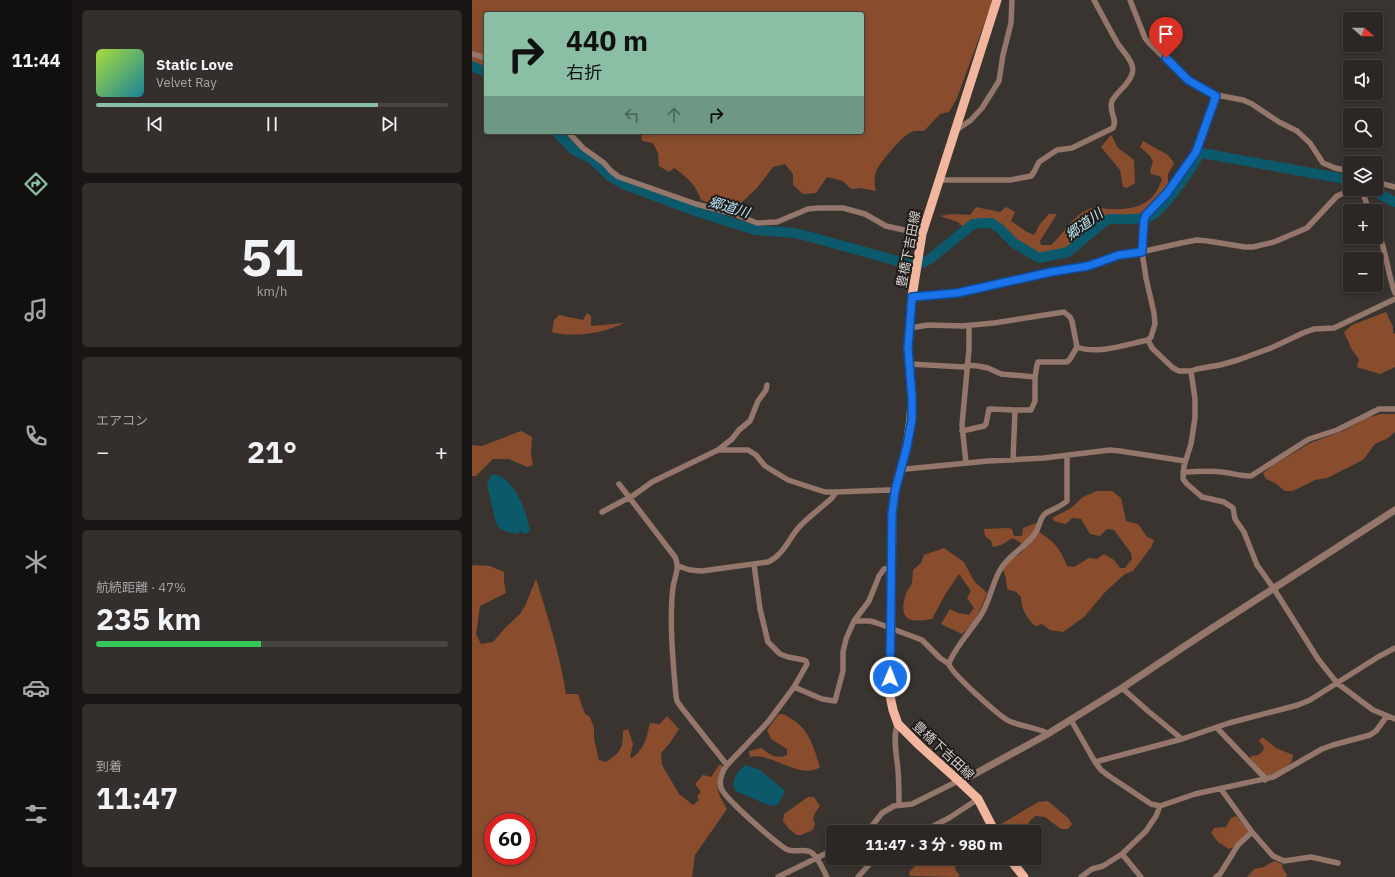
<!DOCTYPE html>
<html lang="ja">
<head>
<meta charset="utf-8">
<style>
  body { margin:0; font-family:"IBM Plex Sans","Noto Sans JP",sans-serif; background:#342f2c; color:#f1f3f6; height:100vh; display:flex; flex-direction:column; font-size:15px; white-space:nowrap }
  * { box-sizing:border-box; margin:0 }
  p { font-size:13px; color:#a6a5a6 }
  .icon { flex:none; width:22px; height:22px; fill:none; stroke:currentColor; stroke-width:2; stroke-linecap:round; stroke-linejoin:round }
  .map { position:relative; flex:1; overflow:hidden }
  .panel { display:flex; flex-direction:column; gap:10px; padding:10px; background:#181514; width:400px }
  .panel>* { flex:none }
  .top-card { position:absolute; left:12px; top:12px; width:380px; height:122px; border-radius:4px; box-shadow:0 2px 6px #0003,0 0 0 1px #484441; background:#8abfa5; color:#111; overflow:hidden }
  .needle { width:26px; rotate:110deg }
  .fabs { position:absolute; left:871px; top:12px; display:grid; gap:8px }
  .fabs a { display:grid; place-items:center; width:40px; height:40px; border-radius:4px; background:#2c2724; box-shadow:0 2px 6px #0003,0 0 0 1px #484441; font-size:20px }
  .speed { position:absolute; left:12px; top:813px; display:flex; gap:8px; font-size:20px; font-weight:700; text-align:center }
  .speed>* { display:grid; place-content:center; width:52px; height:52px; border-radius:50%; background:#2c2724; box-shadow:0 2px 6px #0003,0 0 0 1px #484441; line-height:1 }
  .speed .limit { border:6px solid #d22; background:#fff; color:#111 }
  .pin { position:absolute; display:grid; place-items:center; width:34px; height:34px; color:#fff; margin:-41px -17px; border-radius:50% 50% 50% 0; rotate:-45deg; box-shadow:0 0 4px #0007 }
  .pin .icon { rotate:45deg }
  .me { position:absolute; width:44px; margin:-22px; rotate:1deg; stroke-linejoin:round; filter:drop-shadow(0 0 3px #0008) }
  .turn { display:flex; align-items:center; gap:14px; height:84px; padding:0 16px; font-size:18px }
  .turn .icon { width:52px; height:52px; stroke-width:2.5 }
  .turn b { display:block; font-size:28px; line-height:34px }
  .lanes { display:flex; align-items:center; height:38px; padding:0 16px; background:#0003; justify-content:center; gap:20px; direction:ltr }
  .lanes .off { opacity:.35 }
  .big { font-size:30px; font-weight:700; line-height:1.1 }
  .panel .card { flex:1; display:flex; flex-direction:column; justify-content:center; gap:6px; min-width:0; padding:0 14px; border-radius:6px; background:#342f2c }
  .panel .dial { align-items:center; gap:0 }
  .dial b { font-size:52px; line-height:1 }
  .song { display:flex; align-items:center; gap:12px }
  .cover { width:48px; height:48px; border-radius:6px; background:linear-gradient(135deg,hsl(80 70% 55%),hsl(190 70% 35%)) }
  .played { height:4px; border-radius:2px; background:linear-gradient(90deg,#8abfa5 80%,#484441 80%) }
  .keys { display:flex; justify-content:space-around; direction:ltr }
  .heat { display:flex; justify-content:space-between; align-items:center; font-size:22px; direction:ltr }
  .charge { height:6px; border-radius:3px; background:linear-gradient(90deg,#34c759 47%,#484441 0) }
  .trip { position:absolute; left:354px; top:825px; width:216px; height:40px; border-radius:4px; background:#2c2724; box-shadow:0 2px 6px #0003,0 0 0 1px #484441; font-weight:700; line-height:40px; text-align:center }
  main { display:flex; flex:1; min-height:0 }
  .dock { display:flex; flex-direction:column; width:72px; justify-content:space-around; align-items:center; background:#12100e; color:#a6a5a6 }
  .dock .icon { width:28px; height:28px }
  .dock .current { color:#8abfa5 }
  .dock b { font-size:18px; color:#f1f3f6 }
  .map>svg:first-child { display:block }
  .forest { fill:#894d2d; fill-rule:evenodd }
  .water { fill:#0c596c }
  .lines { fill:none; stroke-linecap:round; stroke-linejoin:round }
  .river { stroke:#0c596c; stroke-width:10 }
  .minor { stroke:#94766a; stroke-width:5.5 }
  .tertiary { stroke:#94766a; stroke-width:7 }
  .primary { stroke:#f2b59d; stroke-width:9 }
  .route-casing { stroke:#114b97; stroke-width:10 }
  .route { stroke:#1a73e8; stroke-width:7 }
  .labels { text-anchor:middle; stroke-width:4; stroke-linejoin:round; paint-order:stroke }
  .street-label { font-size:13px; fill:#d5d0ce; stroke:#1f1c1a }
  .water-label { font-size:14px; font-style:italic; fill:#bce8f6; stroke:#1f1c1a }
</style>
</head>
<body>
<main>
<nav class="dock">
<b>11:44</b>
<svg class="icon current" aria-label="directions" viewBox="0 0 24 24"><path d="M12 3l9 9-9 9-9-9zM9 14v-3h6M13 9l2 2-2 2"/></svg>
<svg class="icon" aria-label="music" viewBox="0 0 24 24"><path d="M9 18V5l10-2v13"/><circle cx="6" cy="18" r="3"/><circle cx="16" cy="16" r="3"/></svg>
<svg class="icon" aria-label="phone" viewBox="0 0 24 24"><path d="M5 4h4l2 5-3 2q2 4 5 5l2-3 5 2v4C11 20 4 13 5 4z"/></svg>
<svg class="icon" aria-label="climate" viewBox="0 0 24 24"><path d="M12 3v18M4 7l16 10M4 17L20 7"/></svg>
<svg class="icon" aria-label="car" viewBox="0 0 24 24"><path d="M5 17H2v-5l4-1 3-4h7l3 4 3 1v5h-3M9 17h6M6 11h13"/><circle cx="7" cy="17" r="2"/><circle cx="17" cy="17" r="2"/></svg>
<svg class="icon" aria-label="filters" viewBox="0 0 24 24"><path d="M4 7h16M4 17h16"/><circle cx="9" cy="7" r="2"/><circle cx="15" cy="17" r="2"/></svg>
</nav>
<section class="panel">
<div class="card">
<div class="song"><i class="cover"></i><div><b>Static Love</b><p>Velvet Ray</p></div></div>
<div class="played"></div>
<div class="keys"><svg class="icon" aria-label="previous" viewBox="0 0 24 24"><path d="M18 5L8 12l10 7zM5 5v14"/></svg><svg class="icon" aria-label="pause" viewBox="0 0 24 24"><path d="M8 5v14M16 5v14"/></svg><svg class="icon" aria-label="next" viewBox="0 0 24 24"><path d="M6 5l10 7-10 7zM19 5v14"/></svg></div>
</div>
<div class="card dial"><b>51</b><p>km/h</p></div>
<div class="card"><p>エアコン</p>
<div class="heat"><a>−</a><b class="big">21°</b><a>+</a></div>
</div>
<div class="card"><p>航続距離 · 47%</p><b class="big">235 km</b><div class="charge"></div></div>
<div class="card"><p>到着</p><b class="big">11:47</b></div>
</section>
<div class="map">
<svg width="923" height="877" viewBox="0 0 923 877">
  <rect width="100%" height="100%" fill="#3a3430"/>
  <path class="forest" d="M0,0H521L485,98L477,112L468,114L452,131C446,131 441,130 436,134C428,139 407,163 404,172C402,179 402,184 404,191L388,188L379,189L371,181L355,177L344,193L331,194L321,185V174L313,164L301,167L285,188L267,205L250,207L229,200C225,186 214,176 202,168L197,172L187,166L186,153L181,143L170,141L169,132H390V14H14V69L0,63Z
    M639,135L641,138L645,147L662,160L663,183L655,188L651,187L648,170L629,147Z
    M671,141L696,155L702,163L696,174V184L676,208L666,215L638,217L627,220L598,245L583,253L575,255L562,252L543,241L527,226L518,220H506L492,228L486,222L468,216L480,214L498,215L504,207L528,212L534,207L543,212L539,221L555,232L562,235L568,224L577,214H585L568,241L569,245H579C592,234 600,216 617,209C622,207 630,208 635,209C661,210 681,207 690,179L687,176L679,174L678,171L681,162L678,156L668,147Z
    M914,312L921,327V333L923,334V367L908,374L885,367L887,359L880,350L872,332L880,325Z
    M115,313L119,316V326L152,323C133,333 101,338 80,332L82,320L87,315L111,320Z
    M908,414H923V432L916,438L903,444L891,460L855,478L843,480L821,491H813L803,483L794,479L791,473L800,466L838,443L871,431L895,418Z
    M49,431L60,437L59,454L61,465L55,467L37,459H21L4,476H0V445L10,446Z
    M625,491H640L649,498L654,521L666,524L675,537L682,540L680,546L661,571L653,574L634,591L612,617L591,632L578,630L570,624L563,626C555,618 549,609 549,597L544,592L535,589L534,578L531,570L539,559L548,554L552,549L549,543L541,538L529,545L521,547L519,541L513,536L512,529L536,528L540,529L542,536H550L551,528L565,523L564,530C581,541 588,547 595,566L602,567L617,558L625,559L632,554L642,560L648,568H653L660,559L659,553L642,530L635,529L628,536L618,534L609,519L600,518L594,524L582,521L580,518L599,508L611,497Z
    M472,548L492,562L502,581L515,593C509,609 503,623 490,634L469,624L478,609L486,613L497,615L502,608L495,598L499,591L487,574L474,593L460,619C443,622 428,623 432,601C434,593 435,590 440,584L441,570L449,563L452,555Z
    M2,565L18,566L32,572V582L34,593L8,606L4,634L9,644L21,642L33,628L48,614L53,606L64,579C76,617 88,655 94,694H106L113,714L118,717L122,728V739L127,760L134,762C149,752 151,749 151,731L156,729L161,744L158,757L160,758C173,748 174,739 178,723L188,724L195,716L207,729L198,743L189,753L190,765L207,794L221,805L227,800L225,796L229,792L223,784L231,775L239,777L248,764L251,767C243,788 244,791 255,809L223,855L220,877H0V566ZM21,822H55V856H21Z
    M307,714C312,714 314,715 318,718C337,728 342,748 348,767C332,778 311,762 294,758C289,756 283,756 278,757L277,751L289,748C298,754 304,760 315,755V749L299,739L295,730Z
    M790,737L804,748L821,755L820,761C814,768 805,773 795,776L790,773L778,759L779,756L786,755L791,751L792,747L787,741Z
    M336,797H342L348,806L343,813L341,819L343,823L341,830L329,835H325L317,829L311,821L312,814Z
    M576,801L596,818L600,824L596,829H589L573,817L563,816L557,822L555,832L527,831L526,826L566,802Z
    M764,816L776,830V833L762,847L757,849L746,842L739,833L742,828L754,827L759,818Z
    M455,858H487C482,866 481,869 488,875L486,877L438,876L437,872L446,863Z
    M802,861L810,864L811,869L815,875L814,877H775L782,869L792,867Z"/>
  <path class="water" d="M20,474C42,476 55,512 58,531L54,534L48,531L46,534C36,532 29,532 24,523L15,484Z
    M274,765L288,770L312,790V793L306,804L303,806L296,805L264,791L261,786C262,777 266,770 274,765Z"/>
  <g class="lines">
    <path class="river" d="M0,66L14,72
      M84,132L102,150L120,159L139,177L151,184L226,212L283,230L322,233L335,236L440,265
      M900,189L902,191L923,202
      M450,263L458,259L501,224L512,223H519L527,228L542,243L567,258L596,252L632,222L637,219C647,219 669,220 677,217C691,212 719,169 727,155L730,153L878,180"/>
    <path class="minor" d="M658,0L673,38L679,45L716,80L739,94L771,100L780,104L807,122L825,131L838,143L851,163L863,168L878,171
      M0,54L14,58
      M744,96L724,152L695,193L673,217L670,252L674,278L682,313L683,324L679,337L676,340L680,348L701,368L707,371H719L725,369L748,365L766,360L799,348L831,333L842,329L862,328L923,299
      M483,131L499,120L510,108L527,81L531,55L539,23L540,0
      M96,132L111,148L132,163L139,171L147,177L224,204L262,214L285,223L305,222L336,209L346,208H371L393,214L414,226L450,234
      M467,178L471,180H538L554,177L559,176L562,172L567,162L585,150L600,148L641,128C646,119 636,111 640,101C645,91 657,85 660,74C661,71 661,68 660,65C657,57 651,51 646,44C638,30 630,15 622,0
      M904,182L923,187
      M891,189L890,190L897,211
      M904,227C914,247 915,272 923,293
      M440,297L485,293L579,272L616,266L647,255L665,253L709,243L725,240L736,241L773,247H781L802,242L835,228L865,196L881,189
      M438,328L456,325L490,326L522,323L592,312L598,317L600,321L605,347
      M437,364L492,367L495,365L506,366L516,368L529,374L563,377L565,365L566,362H595L598,359L605,347C625,355 656,344 676,340
      M719,371L723,399V418L719,444L712,466L711,479L715,484L730,497L752,502L761,508L763,519L772,532L785,565L802,589L846,659L865,683L901,710L923,719
      M490,431L512,426L514,424L517,409L543,410
      M246,450L260,439L267,430L278,421L286,401L294,390L295,385
      M541,460L543,410H559L563,401V377
      M494,463L490,425L497,349V326
      M429,468L434,469L516,461L572,458L638,450L648,451L713,461
      M711,472C724,472 737,470 750,472C760,473 768,476 779,476L837,439L865,430L907,409H923
      M147,484L203,557C208,567 203,576 201,587C197,620 201,662 204,696L205,701L209,707L255,765L296,722L322,687L335,664L334,661L332,660L316,657L308,654L296,642L288,609L282,564
      M130,512L162,495L180,482L246,450H276L284,455L293,466L316,480L353,492H364L417,490L423,491
      M206,566L218,570L230,571L296,562C312,555 317,537 329,525C339,515 350,507 360,498L364,492
      M382,621H398L405,623L450,640L468,658L477,664C479,673 527,716 537,721C548,726 561,727 573,732L574,735
      M477,664C480,651 501,628 509,615C518,601 520,584 528,570C537,554 555,547 564,532C568,526 567,518 574,513C581,509 588,507 595,501V455
      M322,687L350,699L363,701L371,671V652L374,639L382,621L397,601L407,576L412,569L420,568
      M650,688L676,711L710,739L757,723L826,705L838,700L906,657L923,648
      M599,720L623,762L629,770L637,776L679,804L688,806L723,794L801,777L850,749L861,745L898,735L904,731L915,716
      M426,724C420,734 425,758 426,770C427,782 427,794 427,805
      M745,728L792,777L793,780
      M623,762L710,739
      M255,765C250,771 247,780 249,788C253,799 302,841 314,849C322,854 333,847 340,853C347,858 351,870 355,877
      M749,789L780,832L801,856L812,861L839,857L866,863
      M392,832L400,826L410,813L422,806L440,804L484,782H488
      M450,832L477,818L506,799
      M650,854L669,877
      M306,877L361,850
      M386,877L403,858
      M609,877L620,869L631,866L650,854L674,831L684,816L688,806
      M744,877L748,874L766,845L780,832"/>
    <path class="tertiary" d="M488,782L574,735L650,688L728,636L923,510"/>
    <path class="primary" d="M523,832L506,799L488,782L448,746L426,724L421,710L418,696V677L420,514L423,491L435,446L439,419L440,398L436,348L440,297L450,234L525,0
      M537,858L552,877"/>
  </g>
  <g class="lines">
    <defs>
      <path id="route" d="M418,677L420,514L423,491L435,446L440,419V398L436,348L440,297L485,293L579,272L616,266L647,255L670,252L672,220L674,215L695,193L724,152L744,96L716,80L694,58"/>
    </defs>
    <use href="#route" class="route-casing"/>
    <use href="#route" class="route"/>
  </g>
  <g class="labels">
    <g class="street-label">
      <text transform="translate(436 249) rotate(-79)" y="5">豊橋下吉田線</text>
      <text transform="translate(472 750) rotate(43)" y="5">豊橋下吉田線</text>
    </g>
    <g class="water-label">
      <text transform="translate(257 207) rotate(17)" y="5">郷道川</text>
      <text transform="translate(612 224) rotate(-36)" y="5">郷道川</text>
    </g>
  </g>
</svg>
<div class="fabs">
<a><svg class="needle" viewBox="-14 -14 28 28"><path d="M0-13l5 13h-10z" fill="#e53935"/><path d="M0 13l5-13h-10z" fill="#a6a5a6"/></svg></a>
<a><svg class="icon" aria-label="sound" viewBox="0 0 24 24"><path d="M4 9h4l5-4v14l-5-4H4zM17 9q2 3 0 6"/></svg></a>
<a><svg class="icon" aria-label="search" viewBox="0 0 24 24"><circle cx="10" cy="10" r="6"/><path d="M15 15l6 6"/></svg></a>
<a><svg class="icon" aria-label="layers" viewBox="0 0 24 24"><path d="M12 4l9 5-9 5-9-5zM3 14l9 5 9-5"/></svg></a>
<a>+</a>
<a>−</a>
</div>
<div class="speed"><div class="limit">60</div></div>
<div class="pin" style="left:694px;top:58px;background:#d93025"><svg class="icon" aria-label="arrive" viewBox="0 0 24 24"><path d="M6 21V4h12l-3 4 3 4H6"/></svg></div>
<svg class="me" style="left:418px;top:677px" viewBox="-20 -20 40 40"><circle r="17" fill="#1a73e8" stroke="#fff" stroke-width="3"/><path d="M0-11L8 9 0 5-8 9z" fill="#fff"/></svg>
<div class="trip">11:47 · 3 分 · 980 m</div>
<div class="top-card">
<div class="turn"><svg class="icon" aria-label="right" viewBox="0 0 24 24"><path d="M7 20v-9h11M14 6l5 5-5 5"/></svg><div><b>440 m</b>右折</div></div>
<div class="lanes"><svg class="icon off" aria-label="left" viewBox="0 0 24 24"><path d="M17 20v-9H6M10 6l-5 5 5 5"/></svg><svg class="icon off" aria-label="ahead" viewBox="0 0 24 24"><path d="M12 20V5M6 11l6-6 6 6"/></svg><svg class="icon" aria-label="right" viewBox="0 0 24 24"><path d="M7 20v-9h11M14 6l5 5-5 5"/></svg></div>
</div>
</div>
</main>
</body>
</html>
